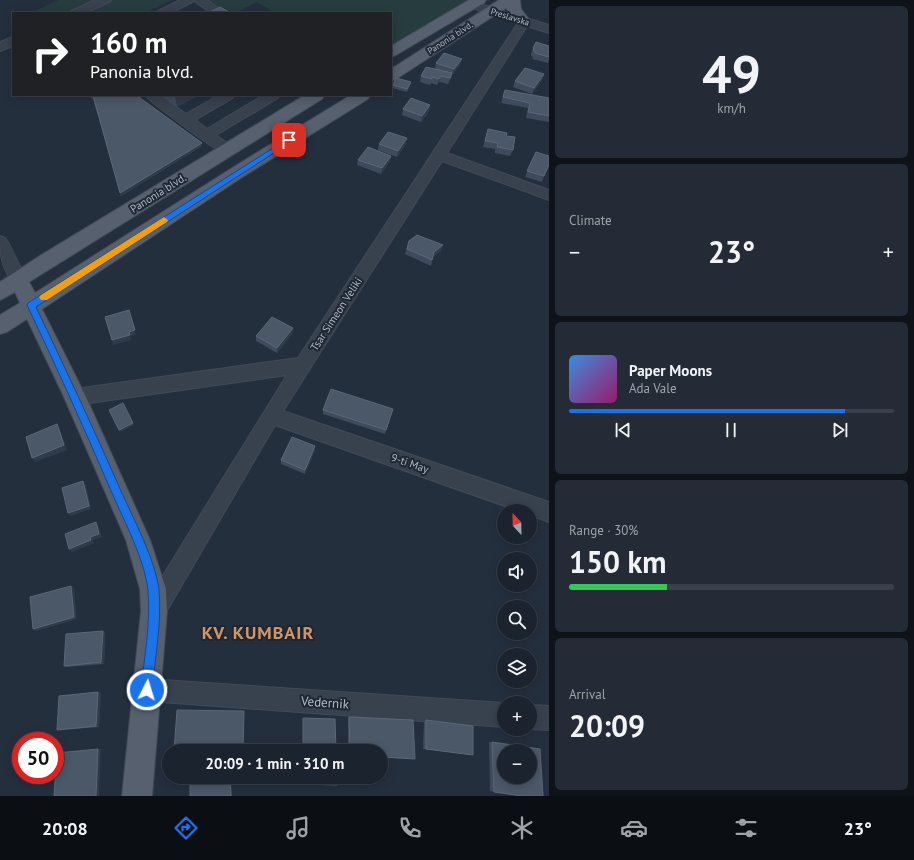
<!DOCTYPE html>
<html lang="en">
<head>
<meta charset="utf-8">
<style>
  body { margin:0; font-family:"PT Sans",sans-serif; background:#242b36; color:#f1f3f6; height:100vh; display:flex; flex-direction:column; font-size:15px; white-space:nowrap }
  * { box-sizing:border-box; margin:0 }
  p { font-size:13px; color:#a0a4aa }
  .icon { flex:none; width:22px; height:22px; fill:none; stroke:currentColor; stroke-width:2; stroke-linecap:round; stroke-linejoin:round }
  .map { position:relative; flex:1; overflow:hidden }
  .drawer { display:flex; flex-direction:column; gap:6px; padding:6px; background:#0f1319; width:365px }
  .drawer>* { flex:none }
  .banner { position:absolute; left:12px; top:12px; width:380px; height:84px; border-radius:0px; box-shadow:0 2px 10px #0003,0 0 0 1px #39404a; background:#202124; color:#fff; overflow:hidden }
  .needle { width:26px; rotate:338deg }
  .fabs { position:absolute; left:497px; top:504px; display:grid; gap:8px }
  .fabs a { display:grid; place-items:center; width:40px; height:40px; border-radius:50%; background:#1b232e; box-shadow:0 2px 10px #0003,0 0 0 1px #39404a; font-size:20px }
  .speed { position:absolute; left:12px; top:732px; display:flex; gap:8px; font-size:20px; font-weight:700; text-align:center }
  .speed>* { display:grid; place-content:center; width:52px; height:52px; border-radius:50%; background:#1b232e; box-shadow:0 2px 10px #0003,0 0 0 1px #39404a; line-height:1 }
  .speed .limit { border:6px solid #d22; background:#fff; color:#111 }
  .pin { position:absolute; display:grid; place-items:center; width:34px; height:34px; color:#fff; margin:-17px; border-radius:8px; box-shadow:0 2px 6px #0006 }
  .me { position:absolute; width:44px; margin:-22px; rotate:5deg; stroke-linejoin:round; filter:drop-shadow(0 0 3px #0008) }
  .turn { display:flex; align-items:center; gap:14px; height:84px; padding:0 12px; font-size:18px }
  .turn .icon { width:52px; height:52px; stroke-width:2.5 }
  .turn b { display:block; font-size:28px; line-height:34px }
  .big { font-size:30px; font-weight:800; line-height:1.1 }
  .drawer .tile { flex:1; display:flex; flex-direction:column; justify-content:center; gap:6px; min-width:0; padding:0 14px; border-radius:6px; background:#242b36 }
  .drawer .dial { align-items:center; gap:0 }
  .dial b { font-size:52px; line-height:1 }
  .song { display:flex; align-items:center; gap:12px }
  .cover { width:48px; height:48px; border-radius:6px; background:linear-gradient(135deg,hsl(210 70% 55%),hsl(320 70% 35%)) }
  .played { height:4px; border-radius:2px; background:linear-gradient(90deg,#1a73e8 85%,#39404a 85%) }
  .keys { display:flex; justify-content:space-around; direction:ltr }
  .heat { display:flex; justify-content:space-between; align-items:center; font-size:22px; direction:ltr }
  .charge { height:6px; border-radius:3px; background:linear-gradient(90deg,#34c759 30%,#39404a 0) }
  .trip { position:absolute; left:162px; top:744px; width:226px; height:40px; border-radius:20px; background:#1b232e; box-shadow:0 2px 10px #0003,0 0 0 1px #39404a; font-weight:800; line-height:40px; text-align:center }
  .tab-bar { display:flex; height:64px; justify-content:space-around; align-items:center; background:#0b0e12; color:#a0a4aa }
  .tab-bar .icon { width:28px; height:28px }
  .tab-bar .current { color:#1a73e8 }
  .tab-bar b { font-size:18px; color:#f1f3f6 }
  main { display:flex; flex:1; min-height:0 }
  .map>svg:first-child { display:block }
  .green { fill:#263c3f }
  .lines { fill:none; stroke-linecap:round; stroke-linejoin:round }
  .minor-casing { stroke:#414a57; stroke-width:2 }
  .major-casing { stroke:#414a57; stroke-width:2 }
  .minor { fill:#38414e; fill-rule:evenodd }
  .major { fill:#56606e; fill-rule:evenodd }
  .wall { fill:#3f4b5c }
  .shaded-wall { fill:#2f3b4b }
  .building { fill:#4b5868; stroke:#5c6777; fill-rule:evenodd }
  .route { fill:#1a73e8; stroke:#114b97 }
  .slow { fill:#f59e0b }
  .labels { text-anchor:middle; stroke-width:4; stroke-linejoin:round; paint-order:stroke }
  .far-street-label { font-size:9px; fill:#b4bcc9; stroke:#1d2633 }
  .street-label { font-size:11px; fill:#b4bcc9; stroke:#1d2633 }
  .near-street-label { font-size:13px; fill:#b4bcc9; stroke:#1d2633 }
  .near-district-label { font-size:18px; font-weight:bold; letter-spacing:1px; fill:#d59563; stroke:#1d2633 }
</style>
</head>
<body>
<main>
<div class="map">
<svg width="549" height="796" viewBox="0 0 549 796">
  <rect width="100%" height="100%" fill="#242f3e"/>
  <path class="green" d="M58,0H171L145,13H31Z
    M203,0H479L391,52V13H275L257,2C229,17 230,17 203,0Z"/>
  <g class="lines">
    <defs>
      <path id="minor" d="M95,0H111L109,2L85,13H69L71,11Z
        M180,0H207L225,13H211L194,1L171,13H156L158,11Z
        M470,1L549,25V33L527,26L447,153L549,190V200L442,161L283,411L549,502V522L530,515V511H519L275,425L162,619L154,622L146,619L143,611L146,603L287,375L75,405L69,403L66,397L69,391L75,389L298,358L518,23L466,6L464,4L466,2Z
        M13,37V46L0,51V42Z
        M145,95H160L186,114L219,95H234L233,98L195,120L207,129L264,95H279L278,98L216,135L231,146L233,149L231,152C228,153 225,154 222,152C214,149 149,101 145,95Z
        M0,236L5,238L8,242L26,279L24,283L18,285L12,283C2,264 0,259 0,236Z
        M147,679L504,703V727L147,701L139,698L136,690L139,682Z
        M530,705L549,706V730L530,729Z"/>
      <path id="major" d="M469,0H486L484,3L396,55L391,57V46Z
        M499,0H520L521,9L531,22L529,25L524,26L519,25L506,8L396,79L391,81V69Z
        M305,95H324L322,99L29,282L35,293L232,168L351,95H370L368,99L244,176L42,309L86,397L150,540L166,589L167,611L152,796H122L141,611L140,589L126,540L64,397L27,319L7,332L0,334V315L20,303L15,292L0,300V282L38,257Z"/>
    </defs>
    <use href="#minor" class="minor-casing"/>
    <use href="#major" class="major-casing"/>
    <use href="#minor" class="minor"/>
    <use href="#major" class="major"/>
  </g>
  <path class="wall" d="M549,46V60L548,63L532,59L533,57L531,56V54L533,48Z
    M436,63L460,65L452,75L451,79L448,84L439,82L437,85L431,83L430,85L420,82L421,76L435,69Z
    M544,74L542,80L532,94L513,87L515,81Z
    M411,82L410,85L407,92L392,88L393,85Z
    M505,90L549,98V122L526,118L528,108L501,103Z
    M87,95H136L202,146L121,196L93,99Z
    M160,95H199L177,107Z
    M430,105L429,111L421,122L402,115L403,109Z
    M488,129L506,136L513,150L510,156L495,153V149L483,147Z
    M407,138L406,144L397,157L378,150L379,144Z
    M536,152L544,176L542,182L525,177Z
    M391,156L390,161L381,174L357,165L358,160Z
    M409,241L441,251L433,257L431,266L405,254Z
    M293,328V333L277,353L256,341V336Z
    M393,409L385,434L323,414V410Z
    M315,450L305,474L281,464V460Z
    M103,631L105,633L104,664L67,667L64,666Z
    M101,693L99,727L60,730H57Z
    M349,717L381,751H348V718Z
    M303,718L336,751H303Z
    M426,720L473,755L423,749L424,721Z
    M489,742H492L521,796L490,791Z"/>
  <path class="shaded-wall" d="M462,59L460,65L452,75L454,69Z
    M452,73L451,79L448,84L450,78Z
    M544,74L542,80L532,94L534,88Z
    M441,76L439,82L437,85L439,79Z
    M178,95H199L177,107L175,96Z
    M430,105L429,111L421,122L422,116Z
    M407,138L406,144L397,157L398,151Z
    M202,143V146L121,196L120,193Z
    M391,156L390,161L381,174L382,168Z
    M443,245L441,251L432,257L434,252Z
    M129,310L136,335L130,336L129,332Z
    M293,328V333L277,353V348Z
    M130,335L131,340L113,345L112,340Z
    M133,423L134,425L120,432L119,430Z
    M57,424L60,429L67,450L35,462L32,458Z
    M315,446V450L305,474V470Z
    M83,481L86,485L91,509L70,516L68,513Z
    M96,522L98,525L102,537L93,540L94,543L72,552L69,549L90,537Z
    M71,586L74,588L77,619L37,631L33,629Z
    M103,631L105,633L104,664L101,662Z
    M98,692L101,693L99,727L96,726Z
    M98,749H101L99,796H96Z
    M230,777H231L232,796H231Z"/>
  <path class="building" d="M220,7L231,13H208Z
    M162,11L164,13H158Z
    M536,42L549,46V57L535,53V51L533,50L534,49L533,48Z
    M444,53L462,59L454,69L436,63Z
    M426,67L452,73L450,78L441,76L439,79L432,77V79L421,76Z
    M525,68L544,74L534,88L515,81Z
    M396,78L411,82L407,89L393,85Z
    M505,90L549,98V116L528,112L530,103L503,97Z
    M92,95H136L202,143L120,193L93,95Z
    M411,98L430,105L422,116L403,109Z
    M488,129L507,133L506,136L515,137L513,150L497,147L498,143L485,141Z
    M388,132L407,138L398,151L379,144Z
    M368,147L391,156L382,168L358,160Z
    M536,152L549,156V165L544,176L527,171Z
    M417,235L443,245L434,252L432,260L407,249L409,241Z
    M129,310L135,330L129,332L130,335L112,340L105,317Z
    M272,317L293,328L277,348L256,336Z
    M331,389L393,409L386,430L323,410Z
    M123,403L133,423L119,430L109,410Z
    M57,424L64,445L32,458L26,437Z
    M292,437L315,446L305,470L281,460Z
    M83,481L89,506L68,513L62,488Z
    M96,522L99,534L90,537L91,540L69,549L65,534Z
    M71,586L74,617L33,629L30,597Z
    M103,631L101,662L64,666L66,634Z
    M98,692L96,726L57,730L59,696Z
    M177,710L244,711L243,751H174Z
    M349,717L413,720L415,759L381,757V751H350Z
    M303,718L335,719L336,751H303Z
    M426,720L473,726V755L426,749Z
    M492,742L540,749L543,796H522L494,792ZM504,751H530V777H504Z
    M98,749L96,796H54L57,753Z
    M190,777H230L231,796H190Z
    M303,777H337V785L303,784Z"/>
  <path class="route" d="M289,138L292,140L291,142L36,307C65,368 94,429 121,491C134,520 155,559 159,590C162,623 155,658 152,690L151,694L147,696L143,694L141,690C144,658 151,623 148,590C144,558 125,523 112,493C85,430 57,368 27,305L28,303Z"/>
  <path class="slow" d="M164,217L168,220L167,222L47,300H41L39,297L41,295Z"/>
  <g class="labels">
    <g class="far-street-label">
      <text transform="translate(510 17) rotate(17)" y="3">Preslavska</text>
      <text transform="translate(450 38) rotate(-33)" y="3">Panonia blvd.</text>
    </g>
    <g class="street-label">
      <text transform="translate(158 193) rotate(-32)" y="4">Panonia blvd.</text>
      <text transform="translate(336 314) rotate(-57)" y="4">Tsar Simeon Veliki</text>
      <text transform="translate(410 463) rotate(19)" y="4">9-ti May</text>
    </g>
    <g class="near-street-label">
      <text transform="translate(325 702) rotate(4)" y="5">Vedernik</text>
    </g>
    <g class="near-district-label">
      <text x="258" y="639">KV. KUMBAIR</text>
    </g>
  </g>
</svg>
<div class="fabs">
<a><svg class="needle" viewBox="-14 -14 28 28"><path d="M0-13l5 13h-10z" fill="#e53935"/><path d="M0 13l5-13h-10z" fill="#a0a4aa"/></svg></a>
<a><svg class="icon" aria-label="sound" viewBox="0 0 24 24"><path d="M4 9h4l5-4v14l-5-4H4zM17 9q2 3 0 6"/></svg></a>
<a><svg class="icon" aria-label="search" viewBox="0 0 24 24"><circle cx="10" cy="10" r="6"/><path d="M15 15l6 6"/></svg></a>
<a><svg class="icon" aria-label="layers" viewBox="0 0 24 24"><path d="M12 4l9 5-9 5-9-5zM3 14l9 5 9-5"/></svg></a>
<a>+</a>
<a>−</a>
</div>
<div class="speed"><div class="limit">50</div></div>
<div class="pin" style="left:289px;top:140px;background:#d93025"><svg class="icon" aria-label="arrive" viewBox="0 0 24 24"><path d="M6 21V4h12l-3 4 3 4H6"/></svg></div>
<svg class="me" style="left:147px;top:690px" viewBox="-20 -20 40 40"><circle r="17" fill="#1a73e8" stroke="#fff" stroke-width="3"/><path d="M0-11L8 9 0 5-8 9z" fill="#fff"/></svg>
<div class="trip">20:09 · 1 min · 310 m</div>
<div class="banner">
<div class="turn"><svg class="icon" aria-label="right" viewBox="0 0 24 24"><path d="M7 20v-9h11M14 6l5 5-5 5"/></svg><div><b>160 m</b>Panonia blvd.</div></div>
</div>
</div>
<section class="drawer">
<div class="tile dial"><b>49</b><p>km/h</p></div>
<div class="tile"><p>Climate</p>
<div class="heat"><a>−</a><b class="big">23°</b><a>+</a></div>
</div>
<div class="tile">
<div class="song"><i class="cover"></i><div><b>Paper Moons</b><p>Ada Vale</p></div></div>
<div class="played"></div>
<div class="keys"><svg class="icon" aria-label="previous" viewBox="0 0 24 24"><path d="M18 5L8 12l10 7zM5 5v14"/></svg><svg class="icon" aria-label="pause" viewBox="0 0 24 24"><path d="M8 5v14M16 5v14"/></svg><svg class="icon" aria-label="next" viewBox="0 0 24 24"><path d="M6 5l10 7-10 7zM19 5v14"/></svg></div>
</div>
<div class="tile"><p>Range · 30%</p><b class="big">150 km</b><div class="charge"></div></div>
<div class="tile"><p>Arrival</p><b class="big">20:09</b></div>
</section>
</main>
<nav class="tab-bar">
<b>20:08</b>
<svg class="icon current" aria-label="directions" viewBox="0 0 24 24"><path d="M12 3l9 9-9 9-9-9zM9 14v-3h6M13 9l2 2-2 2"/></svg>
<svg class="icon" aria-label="music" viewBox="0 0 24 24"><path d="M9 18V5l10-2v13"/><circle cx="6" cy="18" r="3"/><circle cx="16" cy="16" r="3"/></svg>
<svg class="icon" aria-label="phone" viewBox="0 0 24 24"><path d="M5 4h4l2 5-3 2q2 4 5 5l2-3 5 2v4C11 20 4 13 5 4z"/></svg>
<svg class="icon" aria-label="climate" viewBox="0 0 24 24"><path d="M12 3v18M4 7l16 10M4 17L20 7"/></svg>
<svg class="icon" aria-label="car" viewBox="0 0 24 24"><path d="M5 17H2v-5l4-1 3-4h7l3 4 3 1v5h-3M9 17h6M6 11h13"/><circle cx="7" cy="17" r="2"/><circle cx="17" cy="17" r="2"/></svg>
<svg class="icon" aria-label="filters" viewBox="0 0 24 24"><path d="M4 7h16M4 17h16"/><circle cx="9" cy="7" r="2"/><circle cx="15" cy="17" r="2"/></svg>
<b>23°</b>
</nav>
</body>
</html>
